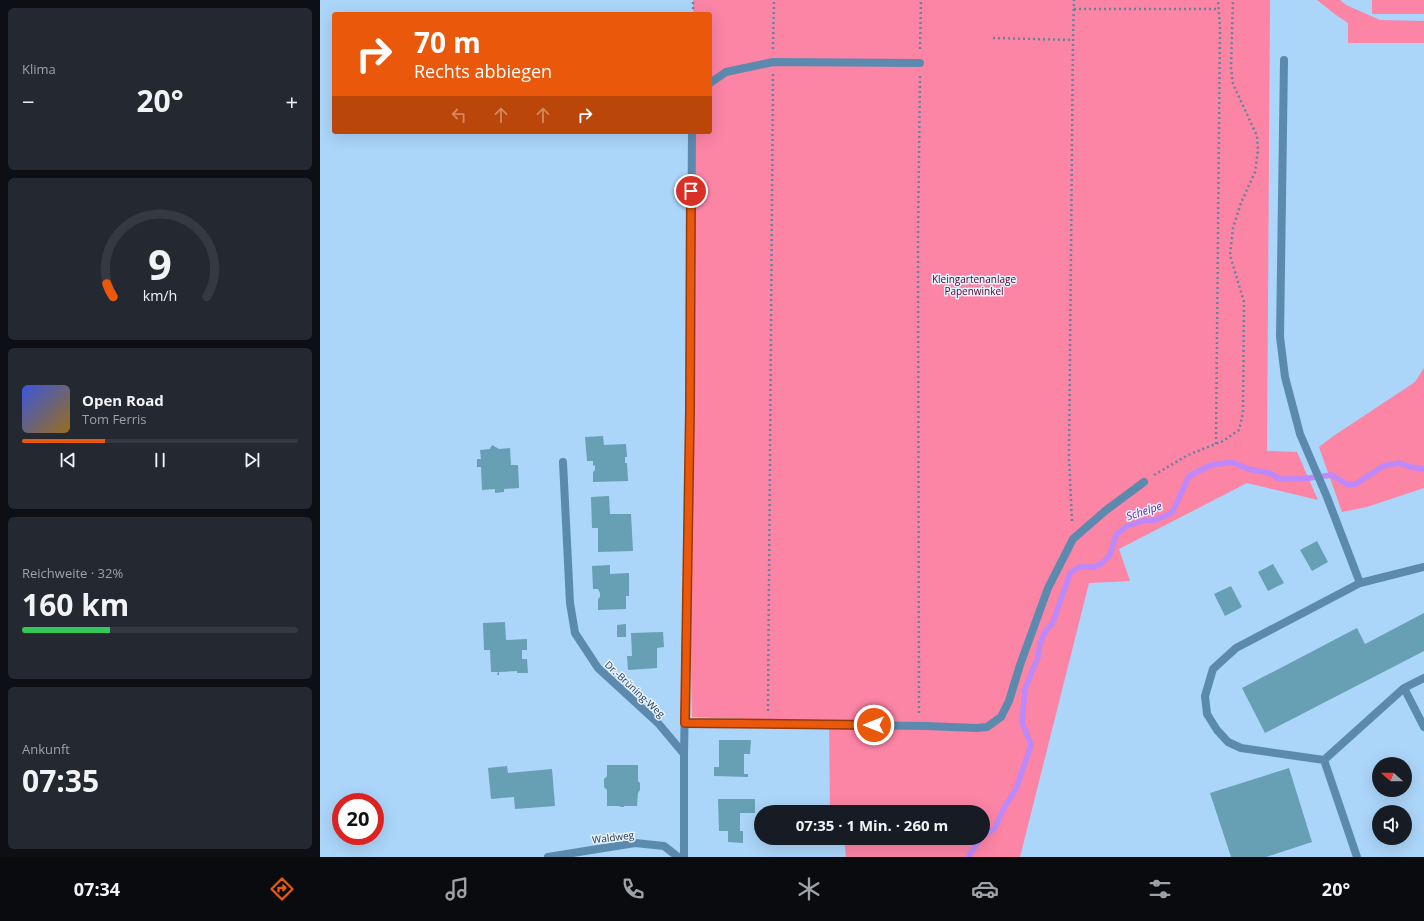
<!DOCTYPE html>
<html lang="de">
<head>
<meta charset="utf-8">
<style>
  body { margin:0; font-family:"Open Sans",sans-serif; background:#242831; color:#f1f3f6; height:100vh; display:flex; flex-direction:column; font-size:15px; white-space:nowrap }
  * { box-sizing:border-box; margin:0 }
  p { font-size:13px; color:#9ea1a6 }
  .icon { flex:none; width:22px; height:22px; fill:none; stroke:currentColor; stroke-width:2; stroke-linecap:round; stroke-linejoin:round }
  .map { position:relative; flex:1; overflow:hidden }
  .panel { display:flex; flex-direction:column; gap:8px; padding:8px; background:#0d0f14; width:320px }
  .panel>* { flex:none }
  .top-card { position:absolute; left:12px; top:12px; width:380px; height:122px; border-radius:4px; box-shadow:0 4px 16px #0002; background:#ea580c; color:#fff; overflow:hidden }
  .needle { width:26px; rotate:291deg }
  .controls { position:absolute; left:1052px; top:757px; display:grid; gap:8px }
  .controls a { display:grid; place-items:center; width:40px; height:40px; border-radius:50%; background:#171b24; box-shadow:0 4px 16px #0002; font-size:20px }
  .speed { position:absolute; left:12px; top:793px; display:flex; gap:8px; font-size:20px; font-weight:700; text-align:center }
  .speed>* { display:grid; place-content:center; width:52px; height:52px; border-radius:50%; background:#171b24; box-shadow:0 4px 16px #0002; line-height:1 }
  .speed .limit { border:6px solid #d22; background:#fff; color:#111 }
  .pin { position:absolute; display:grid; place-items:center; width:34px; height:34px; color:#fff; margin:-17px; border:2px solid #fff; border-radius:50%; box-shadow:0 1px 4px #0007 }
  .me { position:absolute; width:44px; margin:-22px; rotate:270deg; stroke-linejoin:round; filter:drop-shadow(0 0 3px #0008) }
  .turn { display:flex; align-items:center; gap:14px; height:84px; padding:0 16px; font-size:18px }
  .turn .icon { width:52px; height:52px; stroke-width:2.5 }
  .turn b { display:block; font-size:28px; line-height:34px }
  .lanes { display:flex; align-items:center; height:38px; padding:0 16px; background:#0003; justify-content:center; gap:20px; direction:ltr }
  .lanes .off { opacity:.35 }
  .big { font-size:30px; font-weight:700; line-height:1.1 }
  .panel .widget { flex:1; display:flex; flex-direction:column; justify-content:center; gap:6px; min-width:0; padding:0 14px; border-radius:6px; background:#242831 }
  .panel .dial { align-items:center; gap:0 }
  .dial svg { height:104px; overflow:visible; fill:none; stroke:#363941; stroke-width:7; stroke-linecap:round; text-anchor:middle }
  .dial text { fill:#f1f3f6; stroke:none }
  .song { display:flex; align-items:center; gap:12px }
  .cover { width:48px; height:48px; border-radius:6px; background:linear-gradient(135deg,hsl(230 70% 55%),hsl(40 70% 35%)) }
  .played { height:4px; border-radius:2px; background:linear-gradient(90deg,#ea580c 30%,#363941 30%) }
  .keys { display:flex; justify-content:space-around; direction:ltr }
  .heat { display:flex; justify-content:space-between; align-items:center; font-size:22px; direction:ltr }
  .charge { height:6px; border-radius:3px; background:linear-gradient(90deg,#34c759 32%,#363941 0) }
  .trip { position:absolute; left:434px; top:805px; width:236px; height:40px; border-radius:20px; background:#171b24; box-shadow:0 4px 16px #0002; font-weight:700; line-height:40px; text-align:center }
  .menu { display:flex; height:64px; justify-content:space-around; align-items:center; background:#090b0e; color:#9ea1a6 }
  .menu .icon { width:28px; height:28px }
  .menu .on { color:#ea580c }
  .menu b { font-size:18px; color:#f1f3f6 }
  main { display:flex; flex:1; min-height:0 }
  .map>svg:first-child { display:block }
  .green { fill:#fc84a5 }
  .lines { fill:none; stroke-linecap:round; stroke-linejoin:round }
  .stream { stroke:#bd88fa; stroke-width:5.5 }
  .building { fill:#679fb4 }
  .path { stroke:#66839b; stroke-width:2.5; stroke-dasharray:2 3; stroke-linecap:butt }
  .service { stroke:#5c8aaf; stroke-width:8 }
  .minor { stroke:#5c8aaf; stroke-width:8 }
  .route-casing { stroke:#983908; stroke-width:10 }
  .route { stroke:#ea580c; stroke-width:7 }
  .labels { text-anchor:middle; stroke-width:3; stroke-linejoin:round; paint-order:stroke }
  .park-label { font-size:10px; fill:#560025; stroke:#e6f2fd }
  .street-label { font-size:10px; fill:#2b3c4a; stroke:#e6f2fd }
  .water-label { font-size:11px; font-style:italic; fill:#7027ad; stroke:#e6f2fd }
</style>
</head>
<body>
<main>
<section class="panel">
<div class="widget"><p>Klima</p>
<div class="heat"><a>−</a><b class="big">20°</b><a>+</a></div>
</div>
<div class="widget dial"><svg viewBox="0 0 100 80">
<path d="M14 69A42 42 0 1 1 86 69"/>
<path d="M14 69A42 42 0 0 1 9 59" stroke="#ea580c"/>
<text x="50" y="56" font-size="32" font-weight="700">9</text>
<text x="50" y="72" font-size="11">km/h</text>
</svg></div>
<div class="widget">
<div class="song"><i class="cover"></i><div><b>Open Road</b><p>Tom Ferris</p></div></div>
<div class="played"></div>
<div class="keys"><svg class="icon" aria-label="previous" viewBox="0 0 24 24"><path d="M18 5L8 12l10 7zM5 5v14"/></svg><svg class="icon" aria-label="pause" viewBox="0 0 24 24"><path d="M8 5v14M16 5v14"/></svg><svg class="icon" aria-label="next" viewBox="0 0 24 24"><path d="M6 5l10 7-10 7zM19 5v14"/></svg></div>
</div>
<div class="widget"><p>Reichweite · 32%</p><b class="big">160 km</b><div class="charge"></div></div>
<div class="widget"><p>Ankunft</p><b class="big">07:35</b></div>
</section>
<div class="map">
<svg width="1104" height="857" viewBox="0 0 1104 857">
  <rect width="100%" height="100%" fill="#abd5f9"/>
  <path class="green" d="M373,0H950L947,451L977,452L998,500L927,483L799,549L810,581L769,583L700,857H526L524,838H663V812H510L509,722L372,717L366,425L372,132H390V14H373Z
    M997,0H1020L1026,5L1060,20L1104,21V43H1028V23L1016,15Z
    M1052,0H1104V14H1052Z
    M1104,368V488L1047,507L1022,512L999,447L1012,437L1095,382Z"/>
  <g class="lines">
    <path class="stream" d="M663,836L675,828L684,808L696,789L711,745L702,722L705,689L718,657L720,644L725,632L733,622L750,573L759,567H774L781,564L790,555L796,535L807,526L823,521L835,520L852,513L869,476L891,465L912,462L928,469L950,473L959,479H981L1012,475L1028,485L1036,484L1063,466L1079,463L1090,467L1104,469
      M648,857L661,838"/>
  </g>
  <path class="building" d="M283,436L284,445L306,444L307,457H305V463H307L308,481L273,482V472L275,470V465L273,466V461H267L265,437Z
    M172,445L179,449L190,448L191,465H198L199,488L184,489V492L175,493V489L162,490L161,467H157V459H161L160,450L170,449Z
    M289,496L290,514H311L313,551L278,552V528H272L271,497Z
    M997,541L1008,562L992,571L980,550Z
    M953,564L964,583L948,591L938,572Z
    M290,565V574L309,573V596H306V609L278,610V599L280,597V593L278,589H273L272,566Z
    M911,586L922,607L905,616L894,594Z
    M1104,613V651L945,733L922,688L1037,628L1045,644Z
    M185,622L186,640L207,639V650H202V659H207L208,673H197V671L179,672V675H177L178,672H171L170,650H164L163,623Z
    M306,624V637H297V625Z
    M343,632L344,647L337,648V668L308,670L307,656H312L311,633Z
    M399,740H431L430,754H424V774H428V777L394,776V767H399Z
    M287,765H318V781L320,783V790L318,793L317,806H304V807H300V806H287V790L284,787V779L287,776Z
    M187,766L188,773L232,769L235,806L195,809L194,797L171,799L168,768Z
    M969,768L992,842L946,857H911L890,793Z
    M398,799H435V813H420V831H423V843L408,842V831H399Z"/>
  <g class="lines">
    <path class="path" d="M754,9H898
      M373,14V0
      M673,38L753,40
      M453,49L454,0
      M600,49L601,0
      M896,444L900,28L898,0
      M834,475L868,455L903,441L919,430L923,413L924,302L910,255L913,228L921,203L935,172L938,150L937,136L913,84L911,68L913,0
      M752,521L749,458L753,40L754,0
      M448,711L453,74
      M599,713L598,237L600,76"/>
    <path class="service" d="M964,60L960,337L965,377L980,434L1007,497L1040,583L916,648L893,669L885,696L887,714L897,730L908,742L921,748L1004,760L1037,857
      M390,83L406,72L453,62L600,63
      M1040,583L1104,567
      M1084,688L1104,727
      M365,723L606,726L656,728L667,727L681,717L689,701L700,665L728,588L753,539L785,511L824,482
      M364,754L370,409L372,132
      M1004,760L1084,688L1104,678"/>
    <path class="minor" d="M243,462L250,603L255,633L278,668L338,723L364,754V857
      M228,857L315,843L344,846L358,857"/>
  </g>
  <g class="lines">
    <defs>
      <path id="route" d="M371,191L370,410L365,723L554,725"/>
    </defs>
    <use href="#route" class="route-casing"/>
    <use href="#route" class="route"/>
  </g>
  <g class="labels">
    <g class="park-label">
      <text x="654" y="283">Kleingartenanlage<tspan x="654" dy="12">Papenwinkel</tspan></text>
    </g>
    <g class="street-label">
      <text transform="translate(315 689) rotate(43)" y="4">Dr.-Brüning-Weg</text>
      <text transform="translate(293 837) rotate(-7)" y="4">Waldweg</text>
    </g>
    <g class="water-label">
      <text transform="translate(824 511) rotate(-18)" y="4">Schelpe</text>
    </g>
  </g>
</svg>
<div class="controls">
<a><svg class="needle" viewBox="-14 -14 28 28"><path d="M0-13l5 13h-10z" fill="#e53935"/><path d="M0 13l5-13h-10z" fill="#9ea1a6"/></svg></a>
<a><svg class="icon" aria-label="sound" viewBox="0 0 24 24"><path d="M4 9h4l5-4v14l-5-4H4zM17 9q2 3 0 6"/></svg></a>
</div>
<div class="speed"><div class="limit">20</div></div>
<div class="pin" style="left:371px;top:191px;background:#d93025"><svg class="icon" aria-label="arrive" viewBox="0 0 24 24"><path d="M6 21V4h12l-3 4 3 4H6"/></svg></div>
<svg class="me" style="left:554px;top:725px" viewBox="-20 -20 40 40"><circle r="17" fill="#ea580c" stroke="#fff" stroke-width="3"/><path d="M0-11L8 9 0 5-8 9z" fill="#fff"/></svg>
<div class="trip">07:35 · 1 Min. · 260 m</div>
<div class="top-card">
<div class="turn"><svg class="icon" aria-label="right" viewBox="0 0 24 24"><path d="M7 20v-9h11M14 6l5 5-5 5"/></svg><div><b>70 m</b>Rechts abbiegen</div></div>
<div class="lanes"><svg class="icon off" aria-label="left" viewBox="0 0 24 24"><path d="M17 20v-9H6M10 6l-5 5 5 5"/></svg><svg class="icon off" aria-label="ahead" viewBox="0 0 24 24"><path d="M12 20V5M6 11l6-6 6 6"/></svg><svg class="icon off" aria-label="ahead" viewBox="0 0 24 24"><path d="M12 20V5M6 11l6-6 6 6"/></svg><svg class="icon" aria-label="right" viewBox="0 0 24 24"><path d="M7 20v-9h11M14 6l5 5-5 5"/></svg></div>
</div>
</div>
</main>
<nav class="menu">
<b>07:34</b>
<svg class="icon on" aria-label="directions" viewBox="0 0 24 24"><path d="M12 3l9 9-9 9-9-9zM9 14v-3h6M13 9l2 2-2 2"/></svg>
<svg class="icon" aria-label="music" viewBox="0 0 24 24"><path d="M9 18V5l10-2v13"/><circle cx="6" cy="18" r="3"/><circle cx="16" cy="16" r="3"/></svg>
<svg class="icon" aria-label="phone" viewBox="0 0 24 24"><path d="M5 4h4l2 5-3 2q2 4 5 5l2-3 5 2v4C11 20 4 13 5 4z"/></svg>
<svg class="icon" aria-label="climate" viewBox="0 0 24 24"><path d="M12 3v18M4 7l16 10M4 17L20 7"/></svg>
<svg class="icon" aria-label="car" viewBox="0 0 24 24"><path d="M5 17H2v-5l4-1 3-4h7l3 4 3 1v5h-3M9 17h6M6 11h13"/><circle cx="7" cy="17" r="2"/><circle cx="17" cy="17" r="2"/></svg>
<svg class="icon" aria-label="filters" viewBox="0 0 24 24"><path d="M4 7h16M4 17h16"/><circle cx="9" cy="7" r="2"/><circle cx="15" cy="17" r="2"/></svg>
<b>20°</b>
</nav>
</body>
</html>
